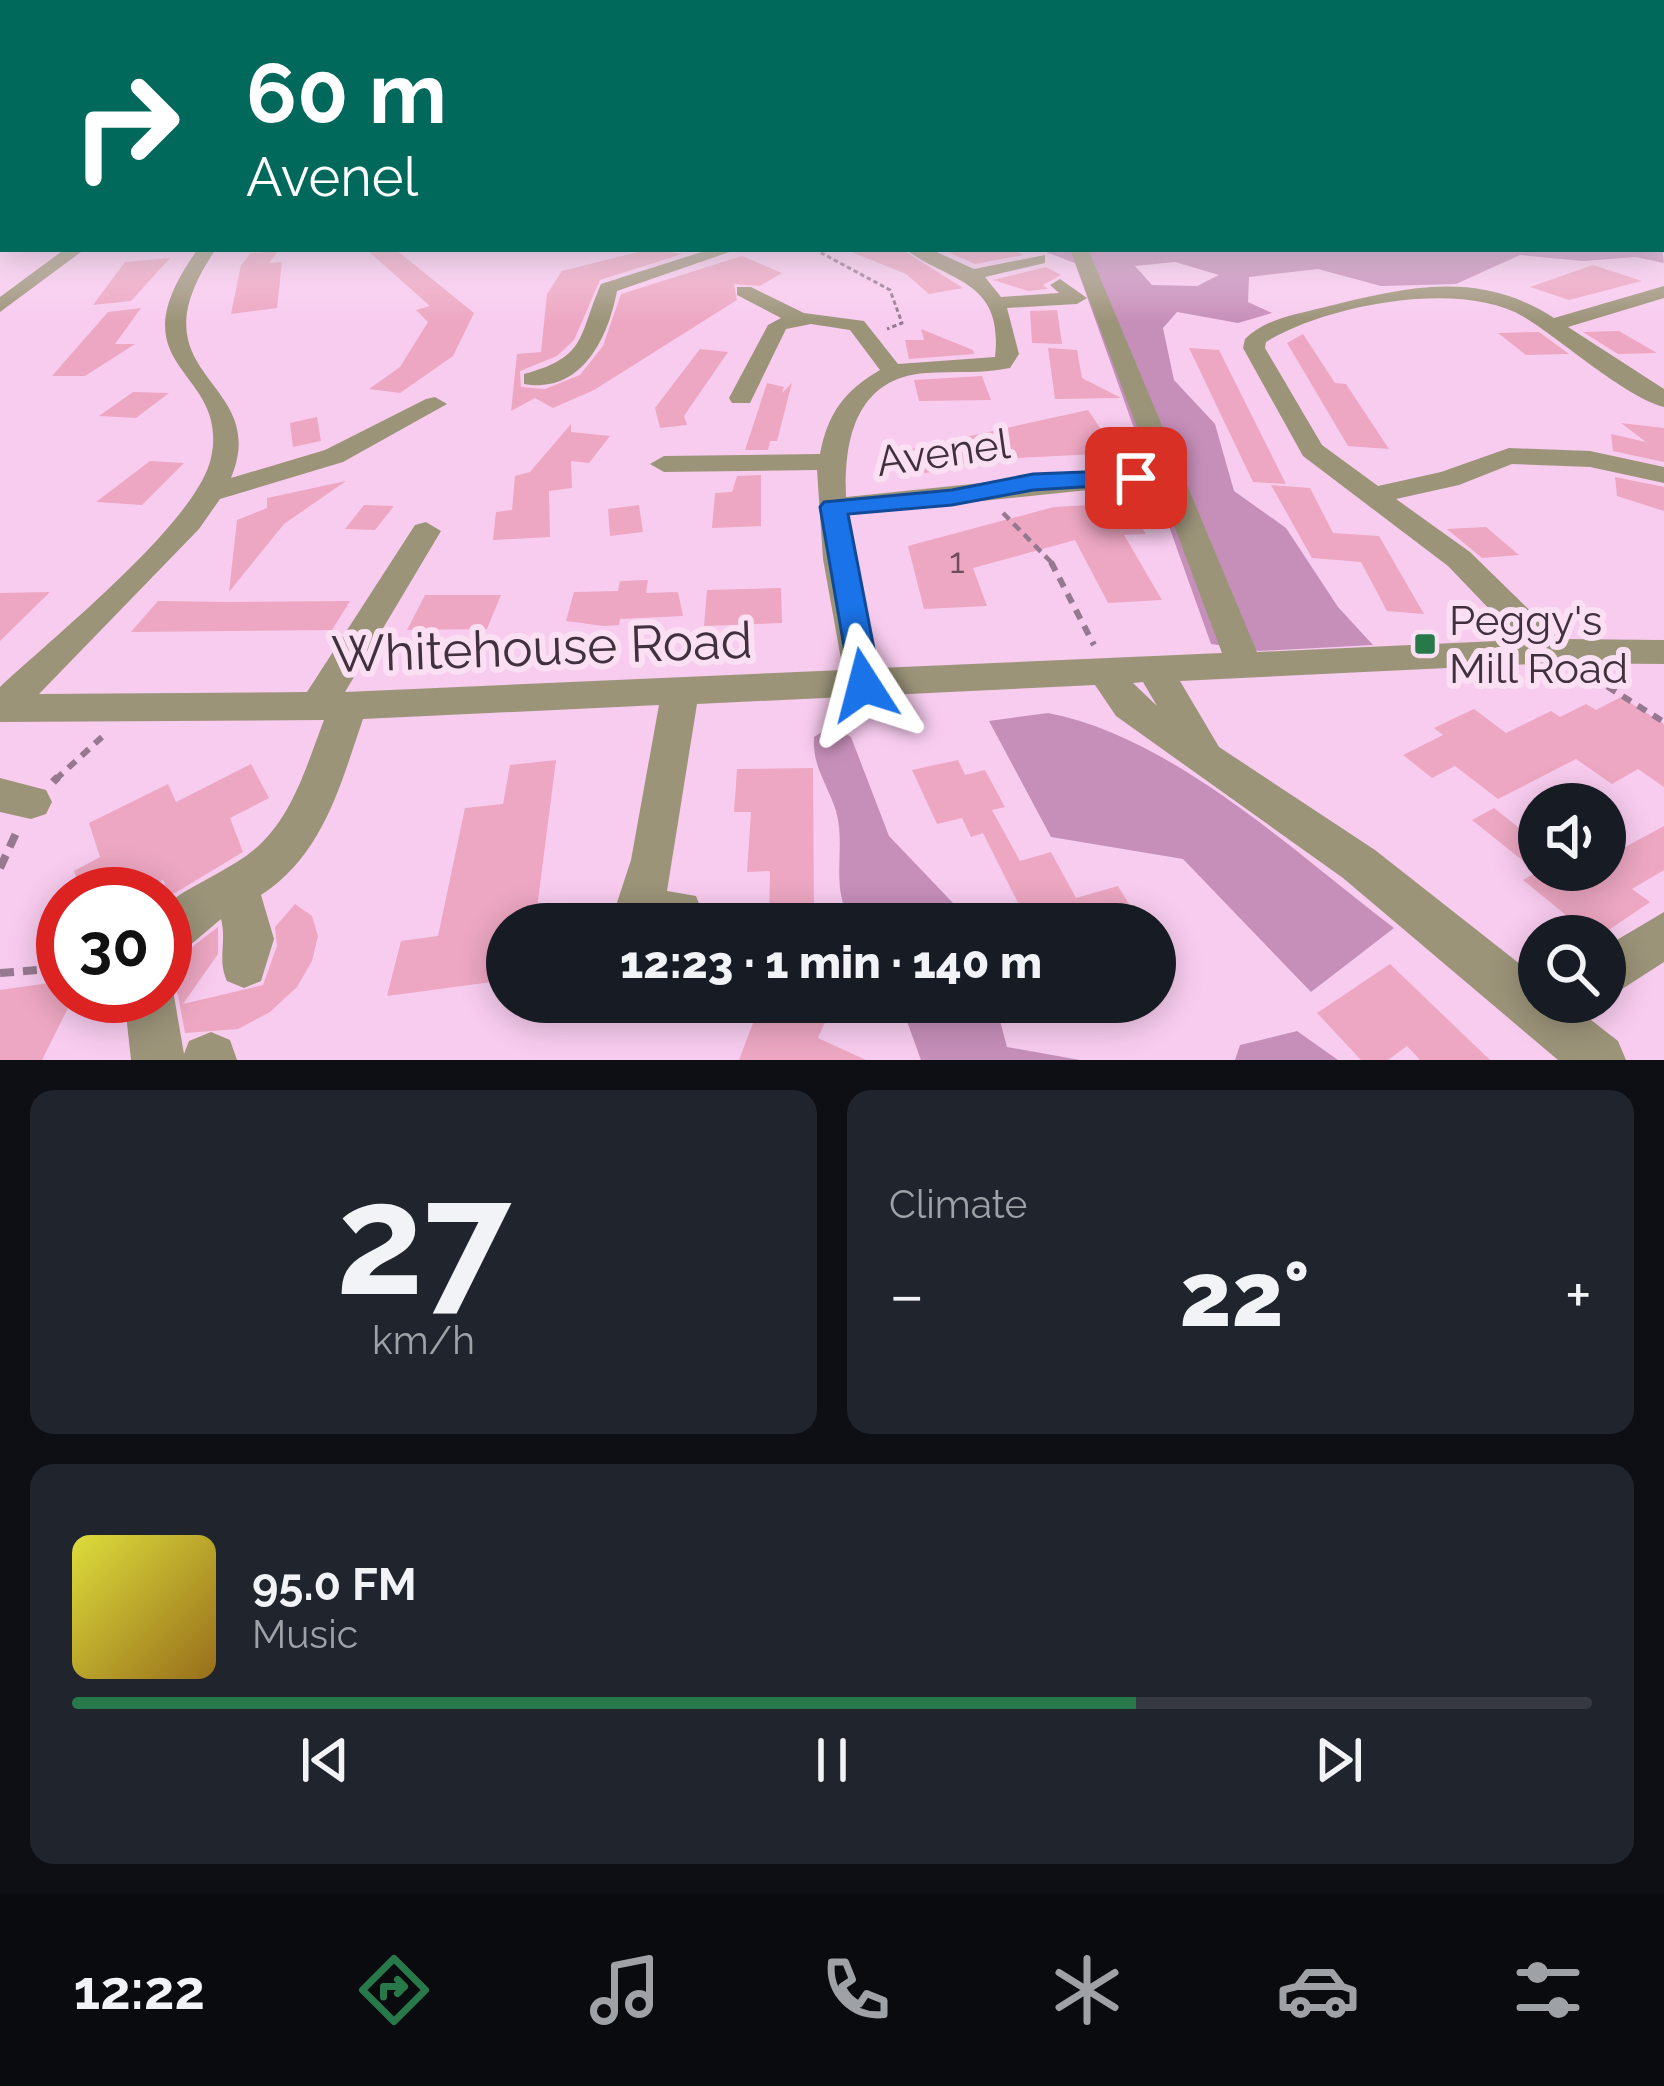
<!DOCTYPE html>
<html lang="en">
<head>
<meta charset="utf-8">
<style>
  body { margin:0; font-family:Raleway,sans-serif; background:#20242c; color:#f1f3f6; height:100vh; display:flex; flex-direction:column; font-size:45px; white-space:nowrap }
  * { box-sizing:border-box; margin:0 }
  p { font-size:39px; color:#9ea1a6 }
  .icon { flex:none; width:66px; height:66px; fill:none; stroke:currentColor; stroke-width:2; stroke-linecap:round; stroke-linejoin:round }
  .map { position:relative; height:1060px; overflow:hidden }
  .side { display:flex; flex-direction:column; gap:30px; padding:30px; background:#0d0f14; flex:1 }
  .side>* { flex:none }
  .banner { position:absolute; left:0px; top:0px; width:1665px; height:252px; box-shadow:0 6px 30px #0003; background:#00695c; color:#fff; overflow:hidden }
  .fabs { position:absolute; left:1518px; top:783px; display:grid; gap:24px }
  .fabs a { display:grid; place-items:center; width:108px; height:108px; border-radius:50%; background:#171b24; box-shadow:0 6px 30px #0003; font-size:60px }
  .speed { position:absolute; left:36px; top:867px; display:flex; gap:24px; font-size:60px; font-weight:700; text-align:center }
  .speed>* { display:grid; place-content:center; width:156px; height:156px; border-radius:50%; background:#171b24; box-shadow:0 6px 30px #0003; line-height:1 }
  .speed .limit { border:18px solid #d22; background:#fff; color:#111 }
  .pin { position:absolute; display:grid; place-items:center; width:102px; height:102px; color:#fff; margin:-51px; border-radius:24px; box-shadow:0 6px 18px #0006 }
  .me { position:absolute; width:132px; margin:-66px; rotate:351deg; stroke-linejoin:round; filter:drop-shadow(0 0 9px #0008) }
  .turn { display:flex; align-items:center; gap:42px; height:252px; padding:0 48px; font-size:54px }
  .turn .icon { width:156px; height:156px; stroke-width:2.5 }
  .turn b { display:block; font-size:84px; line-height:102px }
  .big { font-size:90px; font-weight:800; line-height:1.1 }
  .side .tile { flex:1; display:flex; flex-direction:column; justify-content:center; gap:18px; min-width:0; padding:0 42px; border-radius:24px; background:#20242c }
  .side .dial { align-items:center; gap:0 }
  .dial b { font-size:156px; line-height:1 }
  .song { display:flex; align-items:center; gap:36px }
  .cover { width:144px; height:144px; border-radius:18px; background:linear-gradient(135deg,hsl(60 70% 55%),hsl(40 70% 35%)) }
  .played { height:12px; border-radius:6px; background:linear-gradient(90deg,#28794a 70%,#363941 70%) }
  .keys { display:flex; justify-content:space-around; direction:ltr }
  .heat { display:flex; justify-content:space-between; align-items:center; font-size:66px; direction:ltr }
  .side .tiles { flex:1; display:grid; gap:30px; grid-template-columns:1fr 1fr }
  .tile:last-child { grid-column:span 2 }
  .trip { position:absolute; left:486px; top:903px; width:690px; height:120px; border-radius:60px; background:#171b24; box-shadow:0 6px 30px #0003; font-weight:800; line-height:120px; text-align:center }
  .dock { display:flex; height:192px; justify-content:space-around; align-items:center; background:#090b0e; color:#9ea1a6 }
  .dock .icon { width:84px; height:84px }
  .dock .active { color:#28794a }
  .dock b { font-size:54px; color:#f1f3f6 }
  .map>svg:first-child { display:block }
  .forest { fill:#c68fba; fill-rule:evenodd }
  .building { fill:#eda7c2 }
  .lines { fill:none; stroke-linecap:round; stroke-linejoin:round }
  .path-far3 { stroke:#967990; stroke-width:3; stroke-dasharray:4.5 3; stroke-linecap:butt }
  .path-far2 { stroke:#967990; stroke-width:4.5; stroke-dasharray:9 6; stroke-linecap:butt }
  .path-far1 { stroke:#967990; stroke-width:6; stroke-dasharray:10 8; stroke-linecap:butt }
  .path { stroke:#967990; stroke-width:8; stroke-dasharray:14 9; stroke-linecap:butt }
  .minor { fill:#9c9479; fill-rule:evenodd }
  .route { fill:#1a73e8; stroke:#114b97; stroke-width:3 }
  .poi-dot { fill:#28794a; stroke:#fbe0f4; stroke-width:4.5 }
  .labels { text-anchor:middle; stroke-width:12; stroke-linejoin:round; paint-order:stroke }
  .number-label { font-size:36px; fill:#6c4e5e }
  .street-label { font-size:42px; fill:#41303d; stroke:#fbe0f4 }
  .poi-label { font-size:42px; fill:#41303d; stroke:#fbe0f4; text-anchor:start }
  .near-street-label { font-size:51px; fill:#41303d; stroke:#fbe0f4 }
</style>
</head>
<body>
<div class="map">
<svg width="1664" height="1060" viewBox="0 0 1664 1060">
  <rect width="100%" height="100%" fill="#f8ccef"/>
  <path class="forest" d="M1662,247L1664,263L1635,257L1583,261L1520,255L1456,284L1381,286L1318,269L1249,277L1248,302L1272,313L1238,323L1177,312L1163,328L1174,380L1215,424L1234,491L1286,528L1338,607L1373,645L1259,651L1211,644L1075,263L1038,249ZM1175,262L1219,275L1197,286L1152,285L1135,266Z
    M1048,713C1173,737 1294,852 1394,928L1311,992L1183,859L1051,837L989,721Z
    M833,725L851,737L889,836L973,924H853C828,888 847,850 836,811C827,783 812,766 814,737Z
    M900,1002H995L1007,1047L1080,1060H921Z
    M1297,1031L1338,1060H1235L1240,1045Z"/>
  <path class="building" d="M366,249H395L474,313L453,356L400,393L369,389L400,367L428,322L416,310L430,306Z
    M650,249L682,254L600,280L574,340L557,356L520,371L521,387L545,389L580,375L603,346L621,294L742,256L782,273L760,286L734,284L737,300L594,390L553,408L535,398L511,411L517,354L541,352L547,294L562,271Z
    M844,249H901L963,288L929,294L906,274Z
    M941,249H1013L1023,255L975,264Z
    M278,251L269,263L282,262L277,308L231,314L241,265L251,253Z
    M170,258L131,301L93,305L125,262Z
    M1593,265L1642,281L1569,300L1530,287Z
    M1046,267L1061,275L1043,285L1048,289L1028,291L993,280Z
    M141,308L115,344H135L85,376H52L108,312Z
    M1057,310L1062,344L1032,343L1030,311Z
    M921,329L973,350L974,354L909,359L905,340H924Z
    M1619,331L1657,353L1618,354L1583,332Z
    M1539,332L1569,354L1526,355L1498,333Z
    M1303,334L1335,383L1346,384L1389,449L1348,446L1287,343Z
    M1048,348L1077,350L1082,378L1121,398L1055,399Z
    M1189,348L1219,350L1286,484L1253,482Z
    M700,349L728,352L684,416L687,425L660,428L655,408Z
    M982,376L991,400L919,401L914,380Z
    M767,383L784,387L782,393L792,383L777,441H770L768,450H745Z
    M133,392L169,393L136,418L99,416Z
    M1088,410L1117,453L1017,458L1014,452L917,475L897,452Z
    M317,417L321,441L293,447L290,423Z
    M1621,423L1664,428V462L1613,451L1611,434L1646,442Z
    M571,424V432L610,436L589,463L571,461L572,488L549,491L550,537L493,540L496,512L512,510L515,476L530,472Z
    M150,461L184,463L142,505L96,502Z
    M761,475V526L712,528L715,493L732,492L737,476Z
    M1615,477L1664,487V511L1617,496Z
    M346,481L284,524L229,592L237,520L267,508V498Z
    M1271,485L1310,488L1333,533L1379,536L1424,614L1387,611L1361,562L1312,558Z
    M1127,503L1146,534L1124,535L1162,600L1108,603L1075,540L973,568L987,606L924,609L908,546L1054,507Z
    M364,505L394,506L375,530L345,529Z
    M639,505L643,532L610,536L608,509Z
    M1486,527L1519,555L1482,558L1447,529Z
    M648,580L646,593L678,592L683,616L620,619L619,625L604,626L566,621L574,592L618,591L620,581Z
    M781,588L782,623L704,626L707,590Z
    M50,592L0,641V593Z
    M425,595H501L487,629L407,630Z
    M158,601L229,602L350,601L332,630L131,632Z
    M1621,697L1664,724V787L1638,769L1612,784L1576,759L1498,799L1455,766L1432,778L1403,755L1443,735L1434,728L1474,709L1506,733L1551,711L1560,717L1586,704L1596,710Z
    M556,760L535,924H507V980L387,996L401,941L438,936L465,808L503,804L510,765Z
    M958,760L965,775L985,770L1005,807L992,810L1020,861L1051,852L1076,898L1118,886L1141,924H1040L1032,909L1022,911L983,833L971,837L962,818L937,824L912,770Z
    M251,764L269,798L230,818L243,852L170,896L163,880L138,894H82L74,871L100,857L89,823L168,784L176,802Z
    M813,768L814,918L769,919L770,871L747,872L751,812H734L737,769Z
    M1494,808L1539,844V870H1605V858L1664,826V870L1632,889L1650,902L1600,936H1547L1572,920L1523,880L1537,872L1472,820Z
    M295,904L312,916L318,936L312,961L297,987L270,1012L238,1029L185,1033L178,995L167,974L175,960L218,927V954L183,1004L263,985L277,946L275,927Z
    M1390,964L1490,1060H1420L1407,1046L1388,1060H1361L1317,1013Z
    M63,981V996H74L42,1060H0V990Z
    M761,1002H834L818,1038L866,1060H739Z"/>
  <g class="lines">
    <path class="path-far3" d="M814,249L890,290L902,323L887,329
      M1622,249L1664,251"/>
    <path class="path-far2" d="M1003,513L1054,565"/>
    <path class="path-far1" d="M1051,562L1094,645
      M1592,677L1664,722
      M55,780L102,737"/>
    <path class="path" d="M53,782L58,777
      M0,868L18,829
      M0,973L63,968"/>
    <path class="minor" d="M3,188V198L0,199V189Z
      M3,227V237L0,238V228Z
      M65,249H85L0,312V297Z
      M198,249H216C126,380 273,376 231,478L325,450L426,399L435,397L447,404L343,462L220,499L199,529L39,694L307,692L415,525L426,522L441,531L345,692L843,670L823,559L817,470L664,472L650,464L664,456L820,454C828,413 844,391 880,370L850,330L811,324L786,329L750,403H732L729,398L768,325L781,318L737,295V287H751L804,313L864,321L898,364L995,357C1004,279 948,282 905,249H930L974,269L1045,255V263L985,277L1001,297L1059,293L1050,285L1060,279L1087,298L1077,304L1007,308L1019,354L1010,368C982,374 954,371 926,373C856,378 844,439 846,497L1098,471L1136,469L1150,477L1136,485L847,515L879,668L1222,653L1070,249H1088L1257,652L1519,640L1448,566L1303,456L1243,348L1245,339C1265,319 1294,315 1321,308C1403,288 1477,268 1554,318L1664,286V298L1568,327L1664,389V407C1625,397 1562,340 1524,317C1461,279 1326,305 1266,342L1265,348L1322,445L1378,486L1441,472L1509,448L1590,451L1664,467V483L1590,467L1512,464L1459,485L1396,499L1470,552L1559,639L1664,640V664L1550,663L1180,681L1219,747L1375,850L1539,979V1002H1568L1618,1041L1626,1060H1558L1343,878L1116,716L1095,685L697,704L667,891L696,896L702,911L697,924H610L631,860L659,705L363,719C340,786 323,855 261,895L274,939L261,981L244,988L227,981C217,959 227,942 221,919L182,952L165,959V905C190,886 220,874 246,856C291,824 305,769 324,720L0,722V687C52,638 197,522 211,458C231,366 109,372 198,249ZM1143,682L1157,706L1133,683Z
      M711,249H738L617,291C608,338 582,394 524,384V374C588,357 578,336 601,284Z
      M0,778L46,790L52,802L46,814L31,819L0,812Z
      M1664,912V962L1605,1000V947Z
      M165,977L174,996L184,1054L189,1041L211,1032L230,1040L237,1060H131L124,996H165Z"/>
  </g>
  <linearGradient id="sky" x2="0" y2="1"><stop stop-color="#74adbc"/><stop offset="0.54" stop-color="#fce8f8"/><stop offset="1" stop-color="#fce8f8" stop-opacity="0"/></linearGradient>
  <rect width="1664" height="322" fill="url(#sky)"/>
  <path class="route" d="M1136,470L1145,472V483L1033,490L952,505L848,514L881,685L864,697L852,693L820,507L824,502L952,490L1033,474Z"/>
  <rect class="poi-dot" x="1413" y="632" width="24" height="24" rx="6"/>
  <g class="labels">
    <g class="number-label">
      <text x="957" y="573">1</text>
    </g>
    <g class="street-label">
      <text transform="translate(943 452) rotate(-8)" y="15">Avenel</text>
    </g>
    <g class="poi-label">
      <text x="1449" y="635">Peggy's<tspan x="1449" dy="48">Mill Road</tspan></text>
    </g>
    <g class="near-street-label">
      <text transform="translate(542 647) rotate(-2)" y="18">Whitehouse Road</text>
    </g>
  </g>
</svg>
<div class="fabs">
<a><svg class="icon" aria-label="sound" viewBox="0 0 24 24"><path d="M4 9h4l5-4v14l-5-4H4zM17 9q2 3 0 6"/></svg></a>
<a><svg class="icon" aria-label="search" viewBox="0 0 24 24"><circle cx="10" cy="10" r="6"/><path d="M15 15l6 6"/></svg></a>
</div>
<div class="speed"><div class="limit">30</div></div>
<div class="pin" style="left:1136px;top:478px;background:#d93025"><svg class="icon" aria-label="arrive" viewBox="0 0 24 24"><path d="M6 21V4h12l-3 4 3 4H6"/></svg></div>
<svg class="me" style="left:864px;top:685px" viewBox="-20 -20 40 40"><path d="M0-17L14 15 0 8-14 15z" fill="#1a73e8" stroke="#fff" stroke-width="4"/></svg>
<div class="trip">12:23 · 1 min · 140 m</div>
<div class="banner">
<div class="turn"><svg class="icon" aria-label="right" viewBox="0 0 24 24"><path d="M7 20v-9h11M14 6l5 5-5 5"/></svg><div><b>60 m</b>Avenel</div></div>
</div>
</div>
<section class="side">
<div class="tiles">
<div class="tile dial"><b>27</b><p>km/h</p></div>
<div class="tile"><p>Climate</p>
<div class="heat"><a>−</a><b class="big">22°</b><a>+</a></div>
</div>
<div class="tile">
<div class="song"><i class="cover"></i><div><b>95.0 FM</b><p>Music</p></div></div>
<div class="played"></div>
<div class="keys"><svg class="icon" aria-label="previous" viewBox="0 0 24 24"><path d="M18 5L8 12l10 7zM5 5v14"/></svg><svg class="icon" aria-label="pause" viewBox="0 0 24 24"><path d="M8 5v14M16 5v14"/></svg><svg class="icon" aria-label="next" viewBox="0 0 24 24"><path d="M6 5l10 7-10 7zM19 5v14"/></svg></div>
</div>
</div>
</section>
<nav class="dock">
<b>12:22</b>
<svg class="icon active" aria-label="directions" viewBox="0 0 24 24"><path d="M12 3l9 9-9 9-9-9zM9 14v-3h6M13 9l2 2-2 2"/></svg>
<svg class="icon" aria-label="music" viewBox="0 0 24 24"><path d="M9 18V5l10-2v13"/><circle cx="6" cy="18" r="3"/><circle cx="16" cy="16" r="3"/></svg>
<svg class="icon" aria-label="phone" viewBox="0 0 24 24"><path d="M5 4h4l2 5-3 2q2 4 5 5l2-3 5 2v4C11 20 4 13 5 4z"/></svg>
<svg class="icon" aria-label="climate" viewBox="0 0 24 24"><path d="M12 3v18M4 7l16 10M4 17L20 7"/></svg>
<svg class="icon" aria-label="car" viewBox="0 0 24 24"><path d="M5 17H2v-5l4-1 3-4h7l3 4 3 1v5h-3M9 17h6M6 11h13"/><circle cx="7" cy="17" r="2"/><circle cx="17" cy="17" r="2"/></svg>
<svg class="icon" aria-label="filters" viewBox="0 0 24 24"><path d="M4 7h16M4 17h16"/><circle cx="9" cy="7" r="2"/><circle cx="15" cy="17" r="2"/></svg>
</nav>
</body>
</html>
